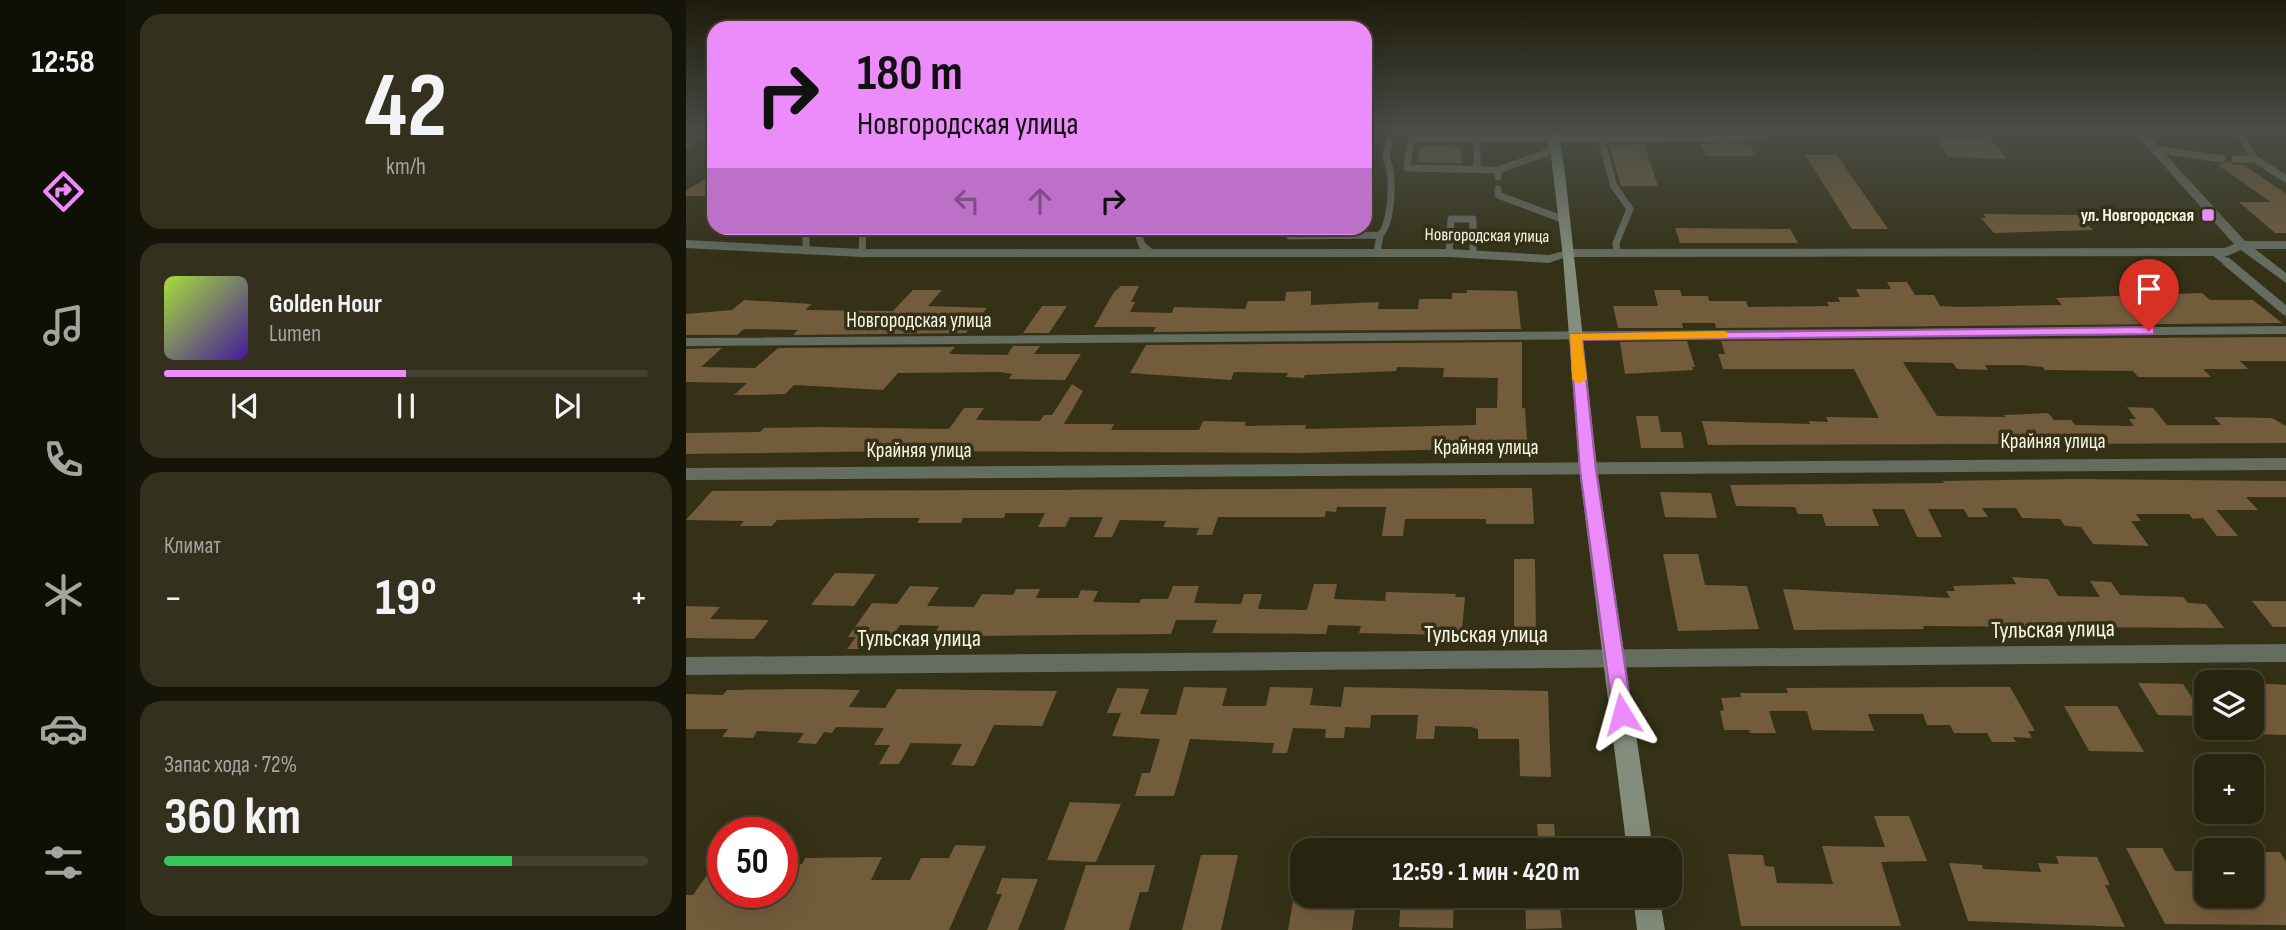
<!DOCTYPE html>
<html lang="ru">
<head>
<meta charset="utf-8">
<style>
  body { margin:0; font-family:"Sofia Sans Condensed",sans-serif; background:#33311e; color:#f1f3f6; height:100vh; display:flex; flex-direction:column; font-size:26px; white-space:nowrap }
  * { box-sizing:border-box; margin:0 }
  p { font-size:23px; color:#a4a59f }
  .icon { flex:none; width:38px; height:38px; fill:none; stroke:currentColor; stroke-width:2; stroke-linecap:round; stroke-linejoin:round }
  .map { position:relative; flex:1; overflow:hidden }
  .side { display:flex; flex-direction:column; gap:14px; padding:14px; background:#151409; width:560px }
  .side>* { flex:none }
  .guide { position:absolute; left:21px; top:21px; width:665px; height:214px; border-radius:21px; box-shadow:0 7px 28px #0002,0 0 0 2px #434230; background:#ec8cfa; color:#111; overflow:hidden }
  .fabs { position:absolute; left:1508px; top:670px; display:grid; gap:14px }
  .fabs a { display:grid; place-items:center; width:70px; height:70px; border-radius:14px; background:#272510; box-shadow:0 7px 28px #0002,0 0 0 2px #434230; font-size:35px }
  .speed { position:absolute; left:21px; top:817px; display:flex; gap:14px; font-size:35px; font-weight:700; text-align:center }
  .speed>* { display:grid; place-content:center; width:91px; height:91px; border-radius:50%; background:#272510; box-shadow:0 7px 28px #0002,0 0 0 2px #434230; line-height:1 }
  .speed .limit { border:10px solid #d22; background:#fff; color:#111 }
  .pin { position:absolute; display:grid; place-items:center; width:60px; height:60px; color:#fff; margin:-72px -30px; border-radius:50% 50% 50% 0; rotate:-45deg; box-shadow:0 0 7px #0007 }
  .pin .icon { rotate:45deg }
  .me { position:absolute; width:77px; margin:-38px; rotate:352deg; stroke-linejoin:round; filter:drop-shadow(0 0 5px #0008) }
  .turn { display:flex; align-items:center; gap:24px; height:147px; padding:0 35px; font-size:32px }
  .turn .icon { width:91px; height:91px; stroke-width:2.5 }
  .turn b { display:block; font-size:49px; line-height:60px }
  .lanes { display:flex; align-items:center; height:66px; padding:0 35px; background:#0003; justify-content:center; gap:35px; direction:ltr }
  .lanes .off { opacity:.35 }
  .big { font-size:52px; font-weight:700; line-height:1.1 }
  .side .widget { flex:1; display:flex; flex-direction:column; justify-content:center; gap:10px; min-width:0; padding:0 24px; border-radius:21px; background:#33311e }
  .side .dial { align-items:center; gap:0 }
  .dial b { font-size:91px; line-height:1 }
  .song { display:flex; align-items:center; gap:21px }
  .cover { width:84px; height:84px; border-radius:10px; background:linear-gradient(135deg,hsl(80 70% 55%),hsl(260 70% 35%)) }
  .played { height:7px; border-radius:4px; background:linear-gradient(90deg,#ec8cfa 50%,#434230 50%) }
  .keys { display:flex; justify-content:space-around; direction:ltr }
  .heat { display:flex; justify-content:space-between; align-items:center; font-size:38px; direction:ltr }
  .charge { height:10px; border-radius:5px; background:linear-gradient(90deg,#34c759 72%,#434230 0) }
  .trip { position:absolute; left:604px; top:838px; width:392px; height:70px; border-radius:21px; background:#272510; box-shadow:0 7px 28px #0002,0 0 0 2px #434230; font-weight:700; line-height:70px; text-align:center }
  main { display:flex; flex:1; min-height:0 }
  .dock { display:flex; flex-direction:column; width:126px; justify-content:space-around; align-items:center; background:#100f06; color:#a4a59f }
  .dock .icon { width:49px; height:49px }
  .dock .current { color:#ec8cfa }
  .dock b { font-size:32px; color:#f1f3f6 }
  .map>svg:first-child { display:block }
  .building { fill:#735c3b }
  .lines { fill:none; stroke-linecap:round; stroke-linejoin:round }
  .path { stroke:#7d7b64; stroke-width:2.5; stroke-dasharray:3.5 3.5; stroke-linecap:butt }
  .service-far1 { stroke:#656c60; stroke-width:7 }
  .service { stroke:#656c60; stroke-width:9 }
  .minor { fill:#656c60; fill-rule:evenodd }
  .tertiary { fill:#656c60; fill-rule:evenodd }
  .secondary { fill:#838d7b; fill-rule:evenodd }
  .route { fill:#ec8cfa; stroke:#995ba2; stroke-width:2 }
  .slow { fill:#f59e0b }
  .poi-dot { fill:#ec8cfa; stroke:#343116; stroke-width:2.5 }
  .labels { text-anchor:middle; stroke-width:7; stroke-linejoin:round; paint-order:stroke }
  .far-poi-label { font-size:18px; font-weight:bold; fill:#f7f6e6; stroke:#343116; text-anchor:end }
  .far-street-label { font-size:18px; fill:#f7f6e6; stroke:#343116 }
  .street-label { font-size:21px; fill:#f7f6e6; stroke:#343116 }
  .near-street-label { font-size:24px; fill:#f7f6e6; stroke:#343116 }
</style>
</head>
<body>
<main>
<nav class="dock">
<b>12:58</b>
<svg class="icon current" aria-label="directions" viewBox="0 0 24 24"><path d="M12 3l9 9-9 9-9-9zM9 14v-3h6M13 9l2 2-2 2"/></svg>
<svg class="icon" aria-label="music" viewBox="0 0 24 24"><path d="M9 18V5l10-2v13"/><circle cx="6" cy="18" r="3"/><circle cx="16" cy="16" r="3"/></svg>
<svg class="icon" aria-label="phone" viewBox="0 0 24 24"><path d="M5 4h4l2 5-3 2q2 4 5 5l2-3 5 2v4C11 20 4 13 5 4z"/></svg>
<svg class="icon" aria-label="climate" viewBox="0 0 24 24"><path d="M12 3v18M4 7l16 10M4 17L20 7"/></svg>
<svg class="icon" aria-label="car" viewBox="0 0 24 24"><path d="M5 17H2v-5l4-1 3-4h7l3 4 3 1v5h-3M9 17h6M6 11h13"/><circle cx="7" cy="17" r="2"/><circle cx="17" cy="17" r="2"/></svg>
<svg class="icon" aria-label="filters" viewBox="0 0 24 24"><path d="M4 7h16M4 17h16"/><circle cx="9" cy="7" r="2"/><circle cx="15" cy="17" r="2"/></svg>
</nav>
<section class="side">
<div class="widget dial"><b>42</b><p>km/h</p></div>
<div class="widget">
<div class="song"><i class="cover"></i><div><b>Golden Hour</b><p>Lumen</p></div></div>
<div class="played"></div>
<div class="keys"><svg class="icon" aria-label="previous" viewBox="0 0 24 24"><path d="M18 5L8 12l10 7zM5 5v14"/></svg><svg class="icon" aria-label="pause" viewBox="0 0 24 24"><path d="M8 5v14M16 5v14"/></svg><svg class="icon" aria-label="next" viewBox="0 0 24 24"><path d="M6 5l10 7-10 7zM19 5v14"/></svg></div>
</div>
<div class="widget"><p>Климат</p>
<div class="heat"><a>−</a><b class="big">19°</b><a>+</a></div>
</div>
<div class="widget"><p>Запас хода · 72%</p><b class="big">360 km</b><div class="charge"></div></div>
</section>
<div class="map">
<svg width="1600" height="930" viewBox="0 0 1600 930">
  <rect width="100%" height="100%" fill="#343116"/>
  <path class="building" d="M1249,137H1304L1321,159L1262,157Z
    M1063,143L1070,156H1020L1014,144Z
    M958,144L972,186H935L923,145Z
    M740,146L774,147L777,163L731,162L733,148Z
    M1119,155H1151L1202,229H1166Z
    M1543,161L1547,165H1558L1600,194V233H1589L1553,202H1585L1532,165Z
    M28,173V196H0V191Z
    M1297,214L1391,215L1407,230L1308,233L1295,218H1300Z
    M989,228L1104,229L1112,243H994Z
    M1201,282H1221L1229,295H1248L1254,306L1273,307L1376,305L1370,298L1516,293L1524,300H1567L1596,323L1030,328L1029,323H996L997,328H932L927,306H972L968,290H994L996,296H1022L1023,301H1060L1062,307L1143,306L1141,302H1154L1152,297H1174L1170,289H1205Z
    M435,286H453L445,302H449L444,312L486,313L488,307L559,309L562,301H599L600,292L625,291V305L693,302L692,309H732L733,299H766V293H781V290L831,291L835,329L467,332L470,327H408L428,292Z
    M227,290H256L242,306L301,308L280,333L107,335L112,330L58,329L51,335H0V314L46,310L58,300L126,304L119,310L207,311Z
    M356,306H381L363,333H337Z
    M1600,337V361H1554L1562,369H1517L1525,377H1452L1447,371L1359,370L1357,367L1335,365H1299L1302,370L1271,369L1267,363L1217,362L1251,416L1320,417L1318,415L1362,413L1368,420H1385L1389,425L1448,426L1443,419H1450L1441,407L1467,408L1481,425H1535L1528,417L1586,418L1600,426V443L1022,445L1016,421L1124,424L1123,421L1142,422L1140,417L1193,418L1168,369H1037L1032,354H1039L1035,341Z
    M1001,341L1009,367H1006L1007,370L939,374L934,342Z
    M836,342V408H839L841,440H775V449L613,453L214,451L0,454V433L74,432L78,428L132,427L263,429L278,408H298L290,420L354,421L358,415H366L386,384L397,391L378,424H428L425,430H513L517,421L560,422L559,426L620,425L619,429L790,425V408H811L812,378L757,377L758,368L711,367L710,371L619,375L618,378L600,377L602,373L548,372L545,380L444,373L460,345Z
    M327,346H354L348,354H395L379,380L323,379L326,374L314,372L212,373L197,390L108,385L99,394L71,395H48L61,383L0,382V349L36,348L15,367L69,368L92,348L269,347L263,354L321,355Z
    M950,416H972L975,432H995L998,448H955Z
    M1389,479L1600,481V497H1560L1572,510H1530L1552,536H1531L1517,518L1507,519L1503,514H1450L1455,521H1445L1463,546L1437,545L1407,544L1395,527L1379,526L1374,519L1336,518L1330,508H1296L1302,517H1282L1278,509H1242L1256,537H1231L1218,509H1186L1193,526H1140L1136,514H1112L1109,507L1050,506L1044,485L1258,483L1257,481Z
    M846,488L848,524H800V519H719L717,536H696L700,507H651L650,512L640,511L639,517H532L526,535H510L513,528L477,527L480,521L434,520L426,537H408L417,517H384L379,527H352L359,513H320L318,518H277L275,523H231L234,518H186L91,520L86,526H54L58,521L0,520L26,491Z
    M974,492L1025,493L1031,518L979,517Z
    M977,554H1012L1019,585L1061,586L1073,629L992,631Z
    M828,559H849L850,633L828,632Z
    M149,573L190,574L168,606L125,605Z
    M1326,577L1362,579L1372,596L1414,597L1404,581L1425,582L1434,595L1497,597L1502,603L1520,604L1538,628L1237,626L1238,629L1108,630L1097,589L1264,598L1260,591H1269L1267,586L1330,584Z
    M628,584H651L648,599L699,601L700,592L770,594L769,597H779L776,631L763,630V635L673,633L675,626L642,625L640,634L526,633L531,620H490L485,634L291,636L248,635L253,626L214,625L205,638H189L181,649H161L170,637H162L186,603L211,604L224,586L253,587L241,606L288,607L296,594L327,595L330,589H354L350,598H392L395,590L412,591L407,602L453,603L455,599H482L487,586H513L508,603L555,604L558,594H576L572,609L621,610Z
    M1566,601H1600V627H1587Z
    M0,606L34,607L24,619L83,620L68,639L0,638Z
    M1452,683L1497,684L1518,716L1472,715Z
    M1566,683L1600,685V735L1566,734Z
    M498,687L541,688L536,706H580L584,687L627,688L624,705L655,707L658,687L862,691L865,777L834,776L833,739H792V729L785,727L749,726L748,739H730L732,715H685L684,728L659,727L658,738H639L640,729L607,728L601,753H586L588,743L504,739L488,796H449L456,773H464L474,739L426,736L435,713H421L431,688L463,689L454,714L490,715Z
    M1280,687H1324L1349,731H1342L1346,738L1327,737L1330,742H1306L1301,733H1268L1264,725H1241L1237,714H1182L1188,731L1126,730L1121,711H1083L1090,733H1064L1063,730H1038L1034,711L1038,710L1035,698L1055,697L1054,693H1102L1100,688Z
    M126,689L174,690L163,707L199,708L211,689L371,691L356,726L308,725L288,766L265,765L276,744L225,743L213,764H193L204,745H188L198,728L150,727L146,733L138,732L130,744L111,743L118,733L71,731L67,738L36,737L42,729H0V694L37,695L41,690Z
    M1378,706H1431L1458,752L1403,751Z
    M384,802L435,804L410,862L361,860Z
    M1188,816H1223L1241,861L1195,862L1215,926H1055L1042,854L1077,855L1079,866L1088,867L1091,883L1147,884L1136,846L1199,847Z
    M851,824H868L870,850H853Z
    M269,845L300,846L263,930H0V895H7L37,852V892H96V863L116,864L119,858L196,857L185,880H224L235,858H263Z
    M1440,848H1476L1489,871H1521V896H1566V852H1594L1600,862V925L1479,924Z
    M515,855H552L535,930H496Z
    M1370,856L1411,857L1424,885H1419L1439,927L1282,921L1263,863L1296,865L1297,869L1355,872L1352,863L1373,864Z
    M400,865H469L462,892H454L443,930H378Z
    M316,878L352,879L332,930H301L316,894H310Z
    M608,896H671L666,930H602Z
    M715,896H768L767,928L713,927Z
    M839,896H873L876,928L840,929Z"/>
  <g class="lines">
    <path class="path" d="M679,137H690
      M0,146L27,131"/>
    <path class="service-far1" d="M1248,131L1453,132
      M1552,131L1569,159L1600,179
      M791,139V168
      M917,146L928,186L944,209L930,243L931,252
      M1468,149L1536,159
      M1549,159H1569
      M812,170L721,168L725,139L1055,138L1076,135L1074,131
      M812,177V170L860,153L869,145
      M812,189V195L881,221
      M117,228L120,230V251
      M450,228L456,245L464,252
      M694,235C706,222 709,173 700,158L703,140
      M604,236L694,235L691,253
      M1528,252L1543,264
      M176,253L177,228H215
      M763,253L765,219H787V254"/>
    <path class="service" d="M1541,262L1600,311"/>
    <path class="minor" d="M0,240L176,249H763L863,255L885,249L891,253L863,263L763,257H176L0,248Z
      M1600,326V334L0,346V338Z
      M1600,458V470L0,480V468Z
      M1600,644V662L0,675V657Z"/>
    <path class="tertiary" d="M1447,131H1458L1559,241H1600V249H1569L1600,273V283L1555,250L1541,256L885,257L879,253L885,249L1539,248L1548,244Z"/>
    <path class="secondary" d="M862,131H872L879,173L911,468L967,850H941L893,468L877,257Z
      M947,896H973L979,930H951Z"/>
  </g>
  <linearGradient id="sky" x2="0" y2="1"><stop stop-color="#1d1b0c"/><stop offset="0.5" stop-color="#4a4e47"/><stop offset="1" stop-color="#4a4e47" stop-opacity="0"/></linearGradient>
  <rect width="1600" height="261" fill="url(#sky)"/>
  <path class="route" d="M1463,327L1468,328V334L896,340L910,470L946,714L943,721L936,723L928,721L894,470L884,334Z"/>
  <path class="slow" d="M1037,331L1041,332V338L896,340L901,379L893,384L886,379L884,334Z"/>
  <rect class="poi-dot" x="1515" y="208" width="14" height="14" rx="3.5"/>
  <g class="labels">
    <g class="far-poi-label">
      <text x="1508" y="221">ул. Новгородская</text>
    </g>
    <g class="far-street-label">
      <text transform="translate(801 235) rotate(1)" y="6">Новгородская улица</text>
    </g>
    <g class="street-label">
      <text x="233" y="327">Новгородская улица</text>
      <text x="1367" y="448">Крайняя улица</text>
      <text x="800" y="454">Крайняя улица</text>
      <text x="233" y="457">Крайняя улица</text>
    </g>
    <g class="near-street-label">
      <text transform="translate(1367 629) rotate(-1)" y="8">Тульская улица</text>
      <text x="800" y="642">Тульская улица</text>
      <text x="233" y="646">Тульская улица</text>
    </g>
  </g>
</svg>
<div class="fabs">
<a><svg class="icon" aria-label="layers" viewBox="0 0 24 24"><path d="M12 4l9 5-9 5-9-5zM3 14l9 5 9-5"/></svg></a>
<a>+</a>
<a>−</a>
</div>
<div class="speed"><div class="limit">50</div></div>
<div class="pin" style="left:1463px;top:331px;background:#d93025"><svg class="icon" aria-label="arrive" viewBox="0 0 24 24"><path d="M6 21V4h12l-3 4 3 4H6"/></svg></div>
<svg class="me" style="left:936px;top:714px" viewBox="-20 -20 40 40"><path d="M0-17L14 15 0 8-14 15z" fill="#ec8cfa" stroke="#fff" stroke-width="4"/></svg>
<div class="trip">12:59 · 1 мин · 420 m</div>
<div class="guide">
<div class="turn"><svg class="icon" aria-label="right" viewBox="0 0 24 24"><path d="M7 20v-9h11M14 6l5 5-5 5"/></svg><div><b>180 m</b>Новгородская улица</div></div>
<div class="lanes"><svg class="icon off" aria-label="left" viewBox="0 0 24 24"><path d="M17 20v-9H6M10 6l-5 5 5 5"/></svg><svg class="icon off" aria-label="ahead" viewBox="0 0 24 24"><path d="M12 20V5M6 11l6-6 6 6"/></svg><svg class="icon" aria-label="right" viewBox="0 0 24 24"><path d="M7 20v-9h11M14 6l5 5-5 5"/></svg></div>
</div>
</div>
</main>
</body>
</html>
